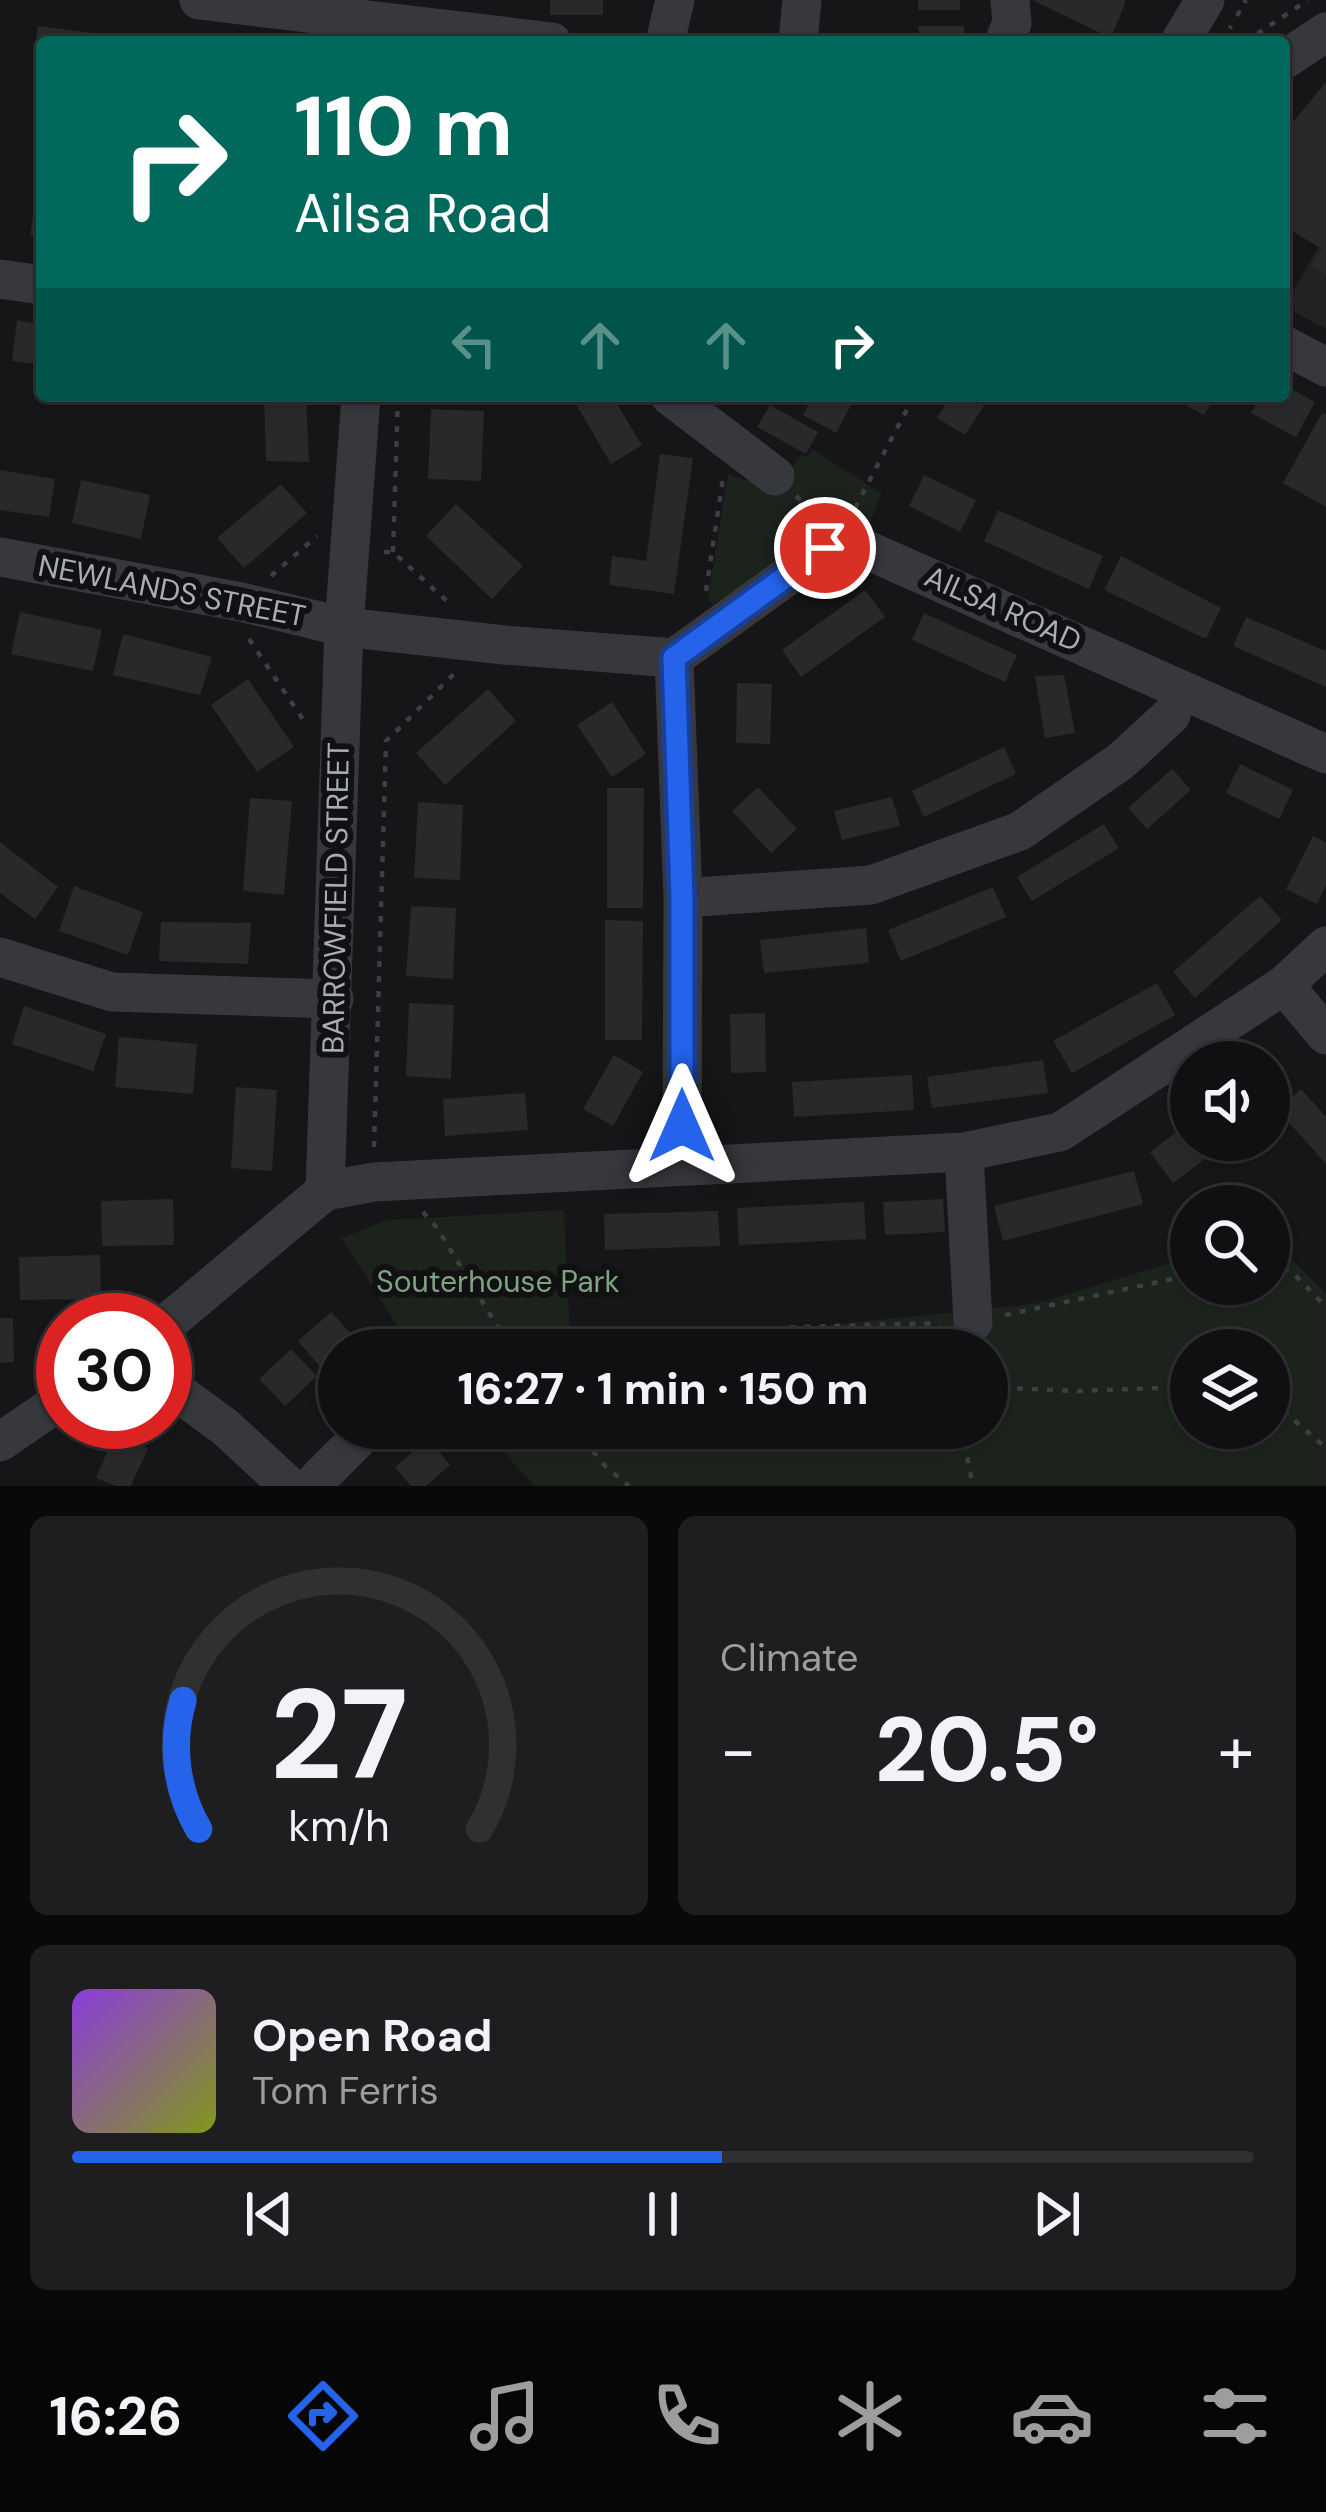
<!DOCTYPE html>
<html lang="en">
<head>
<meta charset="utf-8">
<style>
  body { margin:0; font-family:"DM Sans",sans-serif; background:#1e1e20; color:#f1f3f6; height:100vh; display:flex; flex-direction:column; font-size:45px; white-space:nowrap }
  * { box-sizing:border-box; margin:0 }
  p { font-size:39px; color:#9c9d9f }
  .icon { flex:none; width:66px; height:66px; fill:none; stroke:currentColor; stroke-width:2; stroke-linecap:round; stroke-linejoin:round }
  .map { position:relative; height:1486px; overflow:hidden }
  .sheet { display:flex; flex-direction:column; gap:30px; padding:30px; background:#09090a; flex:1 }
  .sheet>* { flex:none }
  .banner { position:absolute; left:36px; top:36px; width:1254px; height:366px; border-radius:12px; box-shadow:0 3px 9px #0004,0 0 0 3px #303032; background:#00695c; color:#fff; overflow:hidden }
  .buttons { position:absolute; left:1170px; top:1041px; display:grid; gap:24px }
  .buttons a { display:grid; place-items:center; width:120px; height:120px; border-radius:50%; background:#101012; box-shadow:0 3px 9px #0004,0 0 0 3px #303032; font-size:60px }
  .speed { position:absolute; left:36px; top:1293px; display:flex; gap:24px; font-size:60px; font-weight:700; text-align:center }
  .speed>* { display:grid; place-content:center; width:156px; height:156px; border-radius:50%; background:#101012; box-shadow:0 3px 9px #0004,0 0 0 3px #303032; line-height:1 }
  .speed .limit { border:18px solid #d22; background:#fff; color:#111 }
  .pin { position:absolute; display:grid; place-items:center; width:102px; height:102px; color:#fff; margin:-51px; border:6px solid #fff; border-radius:50%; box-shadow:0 3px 12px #0007 }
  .me { position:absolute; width:132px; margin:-66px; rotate:0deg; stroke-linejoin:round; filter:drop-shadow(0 0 9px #0008) }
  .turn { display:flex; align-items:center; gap:42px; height:252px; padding:0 60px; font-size:54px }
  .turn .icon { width:156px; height:156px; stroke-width:2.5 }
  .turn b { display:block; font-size:84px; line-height:102px }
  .lanes { display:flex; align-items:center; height:114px; padding:0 60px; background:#0003; justify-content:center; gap:60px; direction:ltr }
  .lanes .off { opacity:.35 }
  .big { font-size:90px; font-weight:800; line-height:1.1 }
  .sheet .widget { flex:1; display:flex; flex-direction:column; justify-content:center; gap:18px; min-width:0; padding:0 42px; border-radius:18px; background:#1e1e20 }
  .sheet .dial { align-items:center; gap:0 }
  .dial svg { height:312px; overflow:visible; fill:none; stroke:#303032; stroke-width:7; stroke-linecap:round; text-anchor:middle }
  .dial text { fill:#f1f3f6; stroke:none }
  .song { display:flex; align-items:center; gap:36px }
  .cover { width:144px; height:144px; border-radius:18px; background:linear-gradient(135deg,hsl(270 70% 55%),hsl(70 70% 35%)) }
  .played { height:12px; border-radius:6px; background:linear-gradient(90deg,#2563eb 55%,#303032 55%) }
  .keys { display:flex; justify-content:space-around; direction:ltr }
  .heat { display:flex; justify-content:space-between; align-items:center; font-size:66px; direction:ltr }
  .sheet .tiles { flex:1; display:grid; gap:30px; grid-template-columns:1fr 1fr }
  .widget:last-child { grid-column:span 2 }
  .trip { position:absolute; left:318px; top:1329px; width:690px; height:120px; border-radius:60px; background:#101012; box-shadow:0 3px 9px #0004,0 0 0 3px #303032; font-weight:800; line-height:120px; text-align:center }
  .menu { display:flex; height:192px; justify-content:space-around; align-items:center; background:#060607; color:#9c9d9f }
  .menu .icon { width:84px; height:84px }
  .menu .on { color:#2563eb }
  .menu b { font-size:54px; color:#f1f3f6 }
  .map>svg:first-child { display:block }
  .built { fill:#222225 }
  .green { fill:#1c231d; fill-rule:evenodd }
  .building { fill:#29292c }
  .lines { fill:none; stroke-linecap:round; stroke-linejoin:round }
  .path { stroke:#3d3f44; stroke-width:4.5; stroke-dasharray:6 9; stroke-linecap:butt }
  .minor { stroke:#37383d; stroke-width:39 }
  .route-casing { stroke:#184099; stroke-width:30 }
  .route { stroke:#2563eb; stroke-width:21 }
  .labels { text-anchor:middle; stroke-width:12; stroke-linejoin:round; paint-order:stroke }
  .street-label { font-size:30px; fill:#a8adb8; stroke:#111113 }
  .park-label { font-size:30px; fill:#7fa381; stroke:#111113 }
</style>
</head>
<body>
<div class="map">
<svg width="1326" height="1486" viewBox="0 0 1326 1486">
  <rect width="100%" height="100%" fill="#161618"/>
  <path class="built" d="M1326,235V329L1284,306Z"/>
  <path class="green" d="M812,449L881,493L869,526C807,522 792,556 746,587C736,594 723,598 712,604L708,599L728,474C766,488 777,489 801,455L808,457Z
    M564,1210L571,1350H413L341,1238L388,1220Z
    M1269,1237L1326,1294V1486H535L481,1428H987V1350H583L1034,1304L1191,1257V1284H1269ZM1191,1350H1269V1428H1191Z"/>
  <path class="building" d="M550,0H603V15H550Z
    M918,0H960V10H918Z
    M1032,0H1123L1126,1L1111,38Z
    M38,26L109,35L132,42H42V64L33,63Z
    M918,26H964V42H919Z
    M1326,82V275L1311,266L1322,249L1284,226V133Z
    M36,195L42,196V237L30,236Z
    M17,320L42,325V365L12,361Z
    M1284,385L1315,402L1296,437L1251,413L1261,396H1284Z
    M264,396H306L309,462L266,461Z
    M579,396H612L642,445L611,464L573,399Z
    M813,396H856L836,433L803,415Z
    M951,396H990L965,435L937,418Z
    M1191,396H1215L1204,415L1186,405Z
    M770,405L818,432L806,454L757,427Z
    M431,409L484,411L481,481L428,479Z
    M1322,413L1326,415V507L1283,483Z
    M660,454L693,458L674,594L609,585L612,556L646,561Z
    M0,470L55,479L49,517L0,510Z
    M924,475L976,500L960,532L909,506Z
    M81,480L150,495L141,539L72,523Z
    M281,484L307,513L244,568L217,538Z
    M456,504L523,566L492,599L426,536Z
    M998,510L1103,556L1089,589L984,541Z
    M1121,556L1221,608L1206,639L1104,590Z
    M865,590L885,617L801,677L782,650Z
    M20,612L102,630L93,671L11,654Z
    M924,613L1017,655L1005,682L912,640Z
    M1246,617L1326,651V687L1233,646Z
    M123,634L212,657L200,695L113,675Z
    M1064,675L1075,733L1045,738L1035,676Z
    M248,679L294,747L257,772L211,705Z
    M737,683L772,684L770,744L736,743Z
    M488,689L516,721L445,785L416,753Z
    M612,702L646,754L612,777L577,725Z
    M1004,747L1016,774L924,817L912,791Z
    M1240,764L1293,790L1279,819L1226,793Z
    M1172,769L1191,790L1147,829L1128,808Z
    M758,787L797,829L771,853L732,811Z
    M607,788H644L643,908H607Z
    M892,797L900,826L842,840L834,811Z
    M250,798L292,801L284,895L243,891Z
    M418,802L463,805L460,880L414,878Z
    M1104,824L1119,848L1032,901L1017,877Z
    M1313,836L1326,843V885L1317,904L1286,889Z
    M0,842L58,887L35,919L0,893Z
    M74,886L143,912L128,955L59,931Z
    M993,887L1006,917L901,961L888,930Z
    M1260,896L1282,920L1195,998L1173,972Z
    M411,906L456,908L453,979L406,976Z
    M605,920L643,921L642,1040H605Z
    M161,922L251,923L248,964L159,961Z
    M866,928L869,963L764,973L760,940Z
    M1157,983L1175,1015L1072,1073L1053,1041Z
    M409,1003L454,1005L451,1079L406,1076Z
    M24,1006L106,1034L93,1071L12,1044Z
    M765,1013L766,1072L731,1073L730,1014Z
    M119,1037L197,1044L193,1094L115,1087Z
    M614,1055L643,1072L613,1126L583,1109Z
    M1043,1060L1048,1093L932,1108L927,1077Z
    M912,1075L914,1110L794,1117L792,1082Z
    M236,1087L277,1090L272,1171L231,1168Z
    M1301,1089L1326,1117V1164L1278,1110Z
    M525,1093L528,1130L445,1136L443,1099Z
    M1191,1121V1140H1230L1173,1183L1150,1152Z
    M1134,1171L1143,1204L1003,1241L994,1206Z
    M173,1199L174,1245L102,1246L101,1201Z
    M943,1199L945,1232L885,1235L883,1202Z
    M864,1202L866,1239L739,1245L737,1208Z
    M718,1211L720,1246L605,1250L604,1214Z
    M100,1255L101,1299L20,1300L19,1257Z
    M331,1312L356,1339L322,1369L298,1341Z
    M0,1318H13L14,1362L0,1363Z
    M291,1349L317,1376L285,1406L259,1379Z
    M115,1433L148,1448L131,1486H116L96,1478Z
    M428,1439L450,1465L426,1486H411L395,1467Z"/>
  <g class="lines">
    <path class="path" d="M1237,16L1246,0
      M1223,42L1231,26
      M1245,42L1308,0
      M796,496L814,513
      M855,508L914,396
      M384,552H393L449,603
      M393,552L398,396
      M271,576L317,536
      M706,591L723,478
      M249,639L306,724
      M374,1147L386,741L456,672
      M423,1212L437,1228L512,1350
      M1269,1263L1292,1272L1326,1307
      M1005,1315L1191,1275
      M114,1320L138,1302
      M550,1343L798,1327L940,1323
      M48,1368L63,1357
      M987,1387L1074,1391L1191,1387
      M1269,1406L1285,1412L1326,1448
      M574,1428L605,1466L629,1486
      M961,1428L973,1486"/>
    <path class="minor" d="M199,0L552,42
      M665,42L675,0
      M798,42L802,0
      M1004,42L1012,23L1010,0
      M1180,42L1205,0
      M1284,60L1326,32
      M0,279L42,285
      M1284,345L1326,367
      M670,396L775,476
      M0,557L241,602L344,627L504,645L674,658L840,538L1326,754
      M674,658L683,898L682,1126
      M683,898L871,885L1020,831L1121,761L1171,715
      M0,957L112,992L334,999
      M1284,985L1326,1035
      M964,1152L973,1322
      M325,1191L374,1182L964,1152L1060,1132L1284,985L1326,946
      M165,1325L325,1191L344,627L361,396
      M165,1383L225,1427L289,1486
      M0,1442L63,1399
      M311,1486L369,1428"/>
  </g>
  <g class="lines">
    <defs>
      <path id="route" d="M682,1126V898L674,658L825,548"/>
    </defs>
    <use href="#route" class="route-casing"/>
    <use href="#route" class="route"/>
  </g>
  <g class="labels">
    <g class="street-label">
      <text transform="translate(172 591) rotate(11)" y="10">NEWLANDS STREET</text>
      <text transform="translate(1003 609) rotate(24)" y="10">AILSA ROAD</text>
      <text transform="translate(336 898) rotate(-89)" y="10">BARROWFIELD STREET</text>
    </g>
    <g class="park-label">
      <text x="498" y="1292">Souterhouse Park</text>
    </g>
  </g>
</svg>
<div class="buttons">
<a><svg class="icon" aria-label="sound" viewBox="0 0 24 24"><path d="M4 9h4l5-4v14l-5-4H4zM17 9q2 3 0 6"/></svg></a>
<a><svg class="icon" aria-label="search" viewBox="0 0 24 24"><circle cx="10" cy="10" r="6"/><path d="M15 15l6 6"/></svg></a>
<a><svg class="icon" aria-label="layers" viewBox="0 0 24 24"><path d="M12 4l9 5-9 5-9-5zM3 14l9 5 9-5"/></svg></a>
</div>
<div class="speed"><div class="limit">30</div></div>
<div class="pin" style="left:825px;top:548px;background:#d93025"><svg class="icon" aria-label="arrive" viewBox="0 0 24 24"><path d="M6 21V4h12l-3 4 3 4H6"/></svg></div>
<svg class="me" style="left:682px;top:1126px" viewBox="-20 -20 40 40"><path d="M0-17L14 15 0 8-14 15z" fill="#2563eb" stroke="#fff" stroke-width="4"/></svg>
<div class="trip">16:27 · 1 min · 150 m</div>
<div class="banner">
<div class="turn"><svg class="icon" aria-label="right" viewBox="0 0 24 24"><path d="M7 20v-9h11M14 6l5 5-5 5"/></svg><div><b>110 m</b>Ailsa Road</div></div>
<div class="lanes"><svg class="icon off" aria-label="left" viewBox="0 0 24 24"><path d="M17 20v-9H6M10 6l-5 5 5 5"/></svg><svg class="icon off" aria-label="ahead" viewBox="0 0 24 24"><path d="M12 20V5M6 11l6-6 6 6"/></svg><svg class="icon off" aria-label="ahead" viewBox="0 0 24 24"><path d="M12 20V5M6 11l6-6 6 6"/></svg><svg class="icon" aria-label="right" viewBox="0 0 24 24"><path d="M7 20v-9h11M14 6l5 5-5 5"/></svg></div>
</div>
</div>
<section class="sheet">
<div class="tiles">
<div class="widget dial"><svg viewBox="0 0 100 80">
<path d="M14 69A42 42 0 1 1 86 69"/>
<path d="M14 69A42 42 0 0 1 10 36" stroke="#2563eb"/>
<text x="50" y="56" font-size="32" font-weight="700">27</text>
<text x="50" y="72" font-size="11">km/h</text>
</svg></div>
<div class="widget"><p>Climate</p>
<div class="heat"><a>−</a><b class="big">20.5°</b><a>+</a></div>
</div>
<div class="widget">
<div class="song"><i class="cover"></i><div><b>Open Road</b><p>Tom Ferris</p></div></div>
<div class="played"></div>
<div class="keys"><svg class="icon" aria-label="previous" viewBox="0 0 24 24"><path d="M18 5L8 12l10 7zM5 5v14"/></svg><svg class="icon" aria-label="pause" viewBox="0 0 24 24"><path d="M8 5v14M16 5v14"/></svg><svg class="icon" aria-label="next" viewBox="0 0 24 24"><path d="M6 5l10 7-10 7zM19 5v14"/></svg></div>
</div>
</div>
</section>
<nav class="menu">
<b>16:26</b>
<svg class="icon on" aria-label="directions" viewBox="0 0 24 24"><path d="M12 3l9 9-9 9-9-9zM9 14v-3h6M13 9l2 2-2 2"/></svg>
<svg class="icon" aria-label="music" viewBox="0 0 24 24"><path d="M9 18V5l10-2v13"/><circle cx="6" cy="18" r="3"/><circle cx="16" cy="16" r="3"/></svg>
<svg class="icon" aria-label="phone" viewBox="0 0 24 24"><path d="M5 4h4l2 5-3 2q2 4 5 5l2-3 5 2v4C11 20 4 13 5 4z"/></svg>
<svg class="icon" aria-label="climate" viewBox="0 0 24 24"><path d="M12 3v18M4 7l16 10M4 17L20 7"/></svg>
<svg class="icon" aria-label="car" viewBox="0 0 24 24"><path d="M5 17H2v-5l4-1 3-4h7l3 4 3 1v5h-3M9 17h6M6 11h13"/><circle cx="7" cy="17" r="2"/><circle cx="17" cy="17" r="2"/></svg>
<svg class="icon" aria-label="filters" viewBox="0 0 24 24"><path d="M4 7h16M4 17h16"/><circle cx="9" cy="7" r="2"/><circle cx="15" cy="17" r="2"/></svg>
</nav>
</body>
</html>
